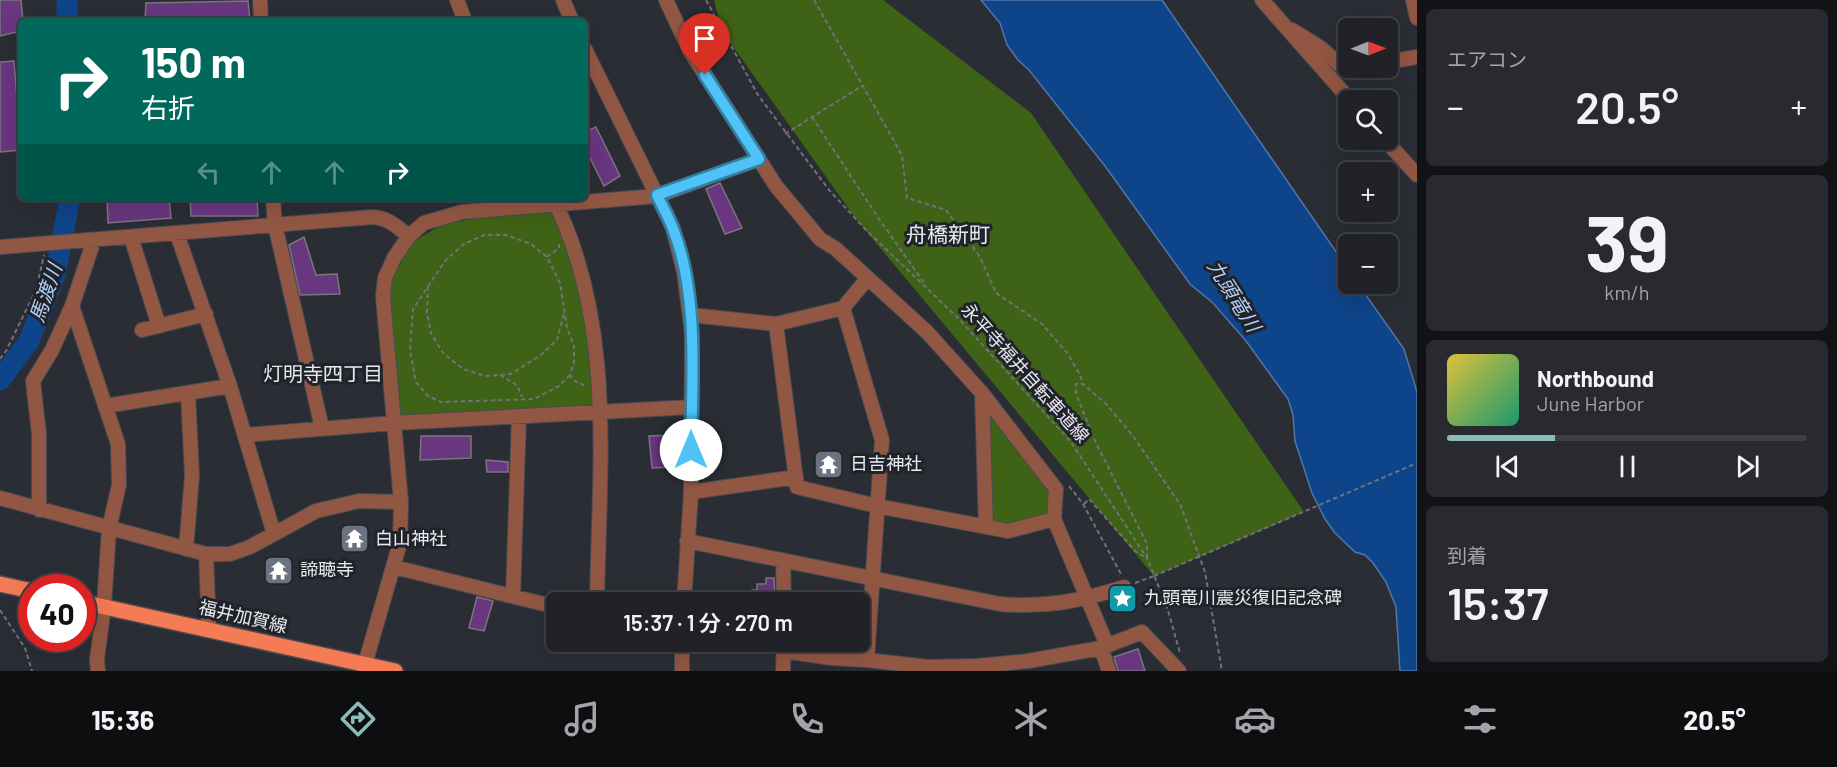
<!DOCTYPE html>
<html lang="ja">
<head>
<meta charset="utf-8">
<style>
  body { margin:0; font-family:Barlow,"Noto Sans JP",sans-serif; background:#282a30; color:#f1f3f6; height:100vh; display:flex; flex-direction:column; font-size:22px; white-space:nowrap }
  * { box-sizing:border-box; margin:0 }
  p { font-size:20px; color:#a2a4a8 }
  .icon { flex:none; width:33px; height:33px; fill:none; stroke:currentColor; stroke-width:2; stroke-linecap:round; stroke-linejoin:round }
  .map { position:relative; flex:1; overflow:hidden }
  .sheet { display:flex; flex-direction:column; gap:9px; padding:9px; background:#121316; width:420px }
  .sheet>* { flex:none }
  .guide { position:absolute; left:18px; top:18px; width:570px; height:183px; border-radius:9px; box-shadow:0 6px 24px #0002,0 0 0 2px #3d3f45; background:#00695c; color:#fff; overflow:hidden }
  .needle { width:39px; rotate:89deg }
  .controls { position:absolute; left:1338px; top:18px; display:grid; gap:12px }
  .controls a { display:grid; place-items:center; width:60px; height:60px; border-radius:9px; background:#202228; box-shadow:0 6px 24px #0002,0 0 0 2px #3d3f45; font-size:30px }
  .speed { position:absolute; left:18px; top:574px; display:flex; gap:12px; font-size:30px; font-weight:700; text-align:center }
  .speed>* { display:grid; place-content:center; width:78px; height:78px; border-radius:50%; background:#202228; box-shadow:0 6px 24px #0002,0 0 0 2px #3d3f45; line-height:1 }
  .speed .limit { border:9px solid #d22; background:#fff; color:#111 }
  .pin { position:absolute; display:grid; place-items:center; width:51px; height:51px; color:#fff; margin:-62px -26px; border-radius:50% 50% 50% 0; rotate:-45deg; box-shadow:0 0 6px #0007 }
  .pin .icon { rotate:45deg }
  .me { position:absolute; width:66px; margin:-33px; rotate:0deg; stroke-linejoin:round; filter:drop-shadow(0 0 4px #0008) }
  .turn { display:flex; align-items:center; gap:21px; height:126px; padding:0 24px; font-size:27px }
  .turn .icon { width:78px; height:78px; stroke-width:2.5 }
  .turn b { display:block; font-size:42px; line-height:51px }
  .lanes { display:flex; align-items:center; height:57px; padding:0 24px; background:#0003; justify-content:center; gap:30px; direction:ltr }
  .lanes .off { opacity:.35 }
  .big { font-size:45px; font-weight:600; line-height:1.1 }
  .sheet .card { flex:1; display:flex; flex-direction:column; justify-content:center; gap:9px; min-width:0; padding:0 21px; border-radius:9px; background:#282a30 }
  .sheet .dial { align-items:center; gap:0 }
  .dial b { font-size:78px; line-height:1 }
  .song { display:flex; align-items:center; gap:18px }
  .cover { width:72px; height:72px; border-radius:9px; background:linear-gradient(135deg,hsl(50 70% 55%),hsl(160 70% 35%)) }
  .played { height:6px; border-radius:3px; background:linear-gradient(90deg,#8bbbb9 30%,#3d3f45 30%) }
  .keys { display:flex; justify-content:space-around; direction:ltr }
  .heat { display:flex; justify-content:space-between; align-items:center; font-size:33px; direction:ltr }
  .trip { position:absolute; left:546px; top:592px; width:324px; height:60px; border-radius:9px; background:#202228; box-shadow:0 6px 24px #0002,0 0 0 2px #3d3f45; font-weight:600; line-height:60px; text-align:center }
  .dock { display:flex; height:96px; justify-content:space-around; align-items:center; background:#0d0e10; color:#a2a4a8 }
  .dock .icon { width:42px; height:42px }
  .dock .on { color:#8bbbb9 }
  .dock b { font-size:27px; color:#f1f3f6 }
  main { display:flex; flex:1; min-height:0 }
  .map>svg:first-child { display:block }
  .green { fill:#3e6216 }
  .water { fill:#0e4489; stroke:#5076a8; stroke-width:1.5 }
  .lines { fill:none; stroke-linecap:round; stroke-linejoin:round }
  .river { stroke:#0e4489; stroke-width:21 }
  .building { fill:#693680; stroke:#7b757e; stroke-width:1.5 }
  .minor-casing { stroke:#494b53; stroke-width:16 }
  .major-casing { stroke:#494b53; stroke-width:18 }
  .path { stroke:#707279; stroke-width:2; stroke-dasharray:4.5 3; stroke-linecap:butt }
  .minor { stroke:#925743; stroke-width:14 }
  .major { stroke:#f47b53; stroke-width:15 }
  .path-bridge { stroke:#707279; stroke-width:2; stroke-dasharray:4.5 3; stroke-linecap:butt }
  .route-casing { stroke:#337fa1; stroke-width:15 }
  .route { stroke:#4fc3f7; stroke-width:10 }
  .labels { text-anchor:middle; stroke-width:6; stroke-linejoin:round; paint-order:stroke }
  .street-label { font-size:18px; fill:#e9eaf0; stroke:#21232b }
  .poi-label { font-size:18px; fill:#e9eaf0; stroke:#21232b; text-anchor:start }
  .water-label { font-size:20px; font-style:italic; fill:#b3cff6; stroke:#21232b }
  .neighbourhood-label { font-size:20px; fill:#e9eaf0; stroke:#21232b }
  .quarter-label { font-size:21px; fill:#e9eaf0; stroke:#21232b }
</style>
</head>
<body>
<main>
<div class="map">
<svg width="1417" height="671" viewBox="0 0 1417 671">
  <rect width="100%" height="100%" fill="#2b2d35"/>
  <path class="green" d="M714,0H883L1031,113L1304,512L1154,576L856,219L722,31Z
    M556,205L582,274L600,412L398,423L383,297L411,243L438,227L454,222Z
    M986,399L1054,490V519L986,527Z"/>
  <path class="water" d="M981,0H1162L1348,269V284H1358L1404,349L1417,392V671H1400L1396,607L1386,582L1373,563L1365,555L1355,552L1335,533L1325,519L1312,493L1295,441L1293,415L1288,399L1246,341L1213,303L1190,284L1105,166L1029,70L1018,60L1007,45L1000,23Z"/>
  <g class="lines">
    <path class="river" d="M67,0V21
      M0,380L29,341L55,275L70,198"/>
  </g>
  <path class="building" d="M0,0H21L23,21H21V31L0,36Z
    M248,1L250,21H145L146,3Z
    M14,61L21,150L0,152V62Z
    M596,127L620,176L604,186L585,148V132Z
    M720,183L742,228L725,234L706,189Z
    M107,198H169L171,218L108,223Z
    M190,198H257L258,216H191Z
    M304,237L316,275L337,274L340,294L300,295L289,245Z
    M673,435L672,467L652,468L649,436Z
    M421,436H471V458L420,460Z
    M486,460L508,462V472H487Z
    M766,578H774L775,603H752V590H757V584H766Z
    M477,597L493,601L484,631L469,628Z
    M1138,649L1145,671H1118L1114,657Z"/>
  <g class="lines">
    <defs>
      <path id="minor" d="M260,0L261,21
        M457,0L465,21
        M563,0L572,21
        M666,0L690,51L776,186L820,239L836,249L927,332L982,393L1056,489L1054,519L1107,645
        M1262,0L1350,100
        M1413,0L1417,18
        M1292,30L1321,48L1342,67H1348
        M585,49L673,228L684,272L692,333L691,492L684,603
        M1388,62L1417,57
        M1385,140L1417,175
        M273,198L275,225L322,428
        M553,198C616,324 599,466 597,603
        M177,234L230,386L274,534
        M131,237L159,326
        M0,247L373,217C389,218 397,227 409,236
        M72,306L118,444L119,485L109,529L104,606L97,659L98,671
        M843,308L882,440L867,660
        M691,315L776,324L843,308L867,279
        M776,324L797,487L877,506L1008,531L1054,519
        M142,330L206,314
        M982,393L986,527
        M105,406L230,386
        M245,435L394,423L692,407
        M691,492L796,477
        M0,498L206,554H230L250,547L316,511L359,501L401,502
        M39,510V434L33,381L52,350L72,306L94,240
        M687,541L1000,604C1046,608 1080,601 1124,587
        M186,549L192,476L188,393
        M206,554L209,629
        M783,560L784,603
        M394,567L556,607
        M513,596L519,416
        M1101,648L1109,671
        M784,651L831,658L867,660L928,667L977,666L1028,661L1101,648L1142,632L1179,671
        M363,671L400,543L401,502L383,297L385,278L394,258L409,236L424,223L462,212L657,196L759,159
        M682,671V642
        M783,671L784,644"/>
      <path id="major" d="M0,584L32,591
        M82,602L395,671"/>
    </defs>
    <use href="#minor" class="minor-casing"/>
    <use href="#major" class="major-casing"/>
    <path class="path" d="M706,0L758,95L829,190L866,230L959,319L1071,442L1147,558L1167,607L1180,653
      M814,0L902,155L907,198L946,210L980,257L996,293L1042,324L1068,354L1080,375L1083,384
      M812,117L879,219L925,284
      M785,134L862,86
      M547,257L559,248V244
      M428,286L427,313L431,333L443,353L463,369L486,376L511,374L541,355L557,340L564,313
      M0,359L6,351L36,290L44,255
      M500,375L517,385L522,397
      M570,375L559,386L534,399L441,402L428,396L416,382L410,351L413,309L445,261L464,244L484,235H506L531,244L547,257L560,283L567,328L574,346V362L570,375L573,380L587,387
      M1069,486L1083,504L1121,574L1119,576
      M1084,504L1089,499L1135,551L1145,557
      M1147,558V544L1096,443L1076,394V384H1083L1106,404L1133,436L1180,504L1205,572L1222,671
      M1135,583L1154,576
      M0,610L25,648L32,671"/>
    <use href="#minor" class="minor"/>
    <use href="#major" class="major"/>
    <path class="path-bridge" d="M1154,576L1417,463"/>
  </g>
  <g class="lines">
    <defs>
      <path id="route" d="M691,450C692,381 699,293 673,229C669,217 662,206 657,195L759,159L705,75"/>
    </defs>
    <use href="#route" class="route-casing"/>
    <use href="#route" class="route"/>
  </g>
  <defs>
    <symbol id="temple-square" viewBox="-11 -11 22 22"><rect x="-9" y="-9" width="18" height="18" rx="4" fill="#6b7280" stroke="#21232b"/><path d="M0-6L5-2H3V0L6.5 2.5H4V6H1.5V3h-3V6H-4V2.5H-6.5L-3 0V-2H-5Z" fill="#fff"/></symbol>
    <symbol id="sight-square" viewBox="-11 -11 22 22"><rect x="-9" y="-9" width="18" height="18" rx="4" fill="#0f9aa8" stroke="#21232b"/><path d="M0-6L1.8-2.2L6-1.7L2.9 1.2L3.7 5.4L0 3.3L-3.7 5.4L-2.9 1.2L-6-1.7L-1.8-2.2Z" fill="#fff"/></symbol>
  </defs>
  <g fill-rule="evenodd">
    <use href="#temple-square" x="812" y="448" width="33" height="33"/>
    <use href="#temple-square" x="338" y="522" width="33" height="33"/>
    <use href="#temple-square" x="262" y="554" width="33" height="33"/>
    <use href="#sight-square" x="1106" y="582" width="33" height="33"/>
  </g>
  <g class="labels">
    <g class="street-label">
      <text transform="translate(1025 373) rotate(48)" y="6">永平寺福井自転車道線</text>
      <text transform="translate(243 617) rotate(13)" y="6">福井加賀線</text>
    </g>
    <g class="poi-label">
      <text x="850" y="470">日吉神社</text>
      <text x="375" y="545">白山神社</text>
      <text x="300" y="576">諦聴寺</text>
      <text x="1144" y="604">九頭竜川震災復旧記念碑</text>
    </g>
    <g class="water-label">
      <text transform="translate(46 293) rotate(-71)" y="7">馬渡川</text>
      <text transform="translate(1234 296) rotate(58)" y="7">九頭竜川</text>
    </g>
    <g class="neighbourhood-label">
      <text x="323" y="381">灯明寺四丁目</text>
    </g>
    <g class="quarter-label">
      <text x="948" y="242">舟橋新町</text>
    </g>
  </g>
</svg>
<div class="controls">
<a><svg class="needle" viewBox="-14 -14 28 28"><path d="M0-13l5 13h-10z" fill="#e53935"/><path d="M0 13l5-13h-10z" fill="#a2a4a8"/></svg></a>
<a><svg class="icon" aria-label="search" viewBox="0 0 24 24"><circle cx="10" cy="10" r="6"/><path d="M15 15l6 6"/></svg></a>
<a>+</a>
<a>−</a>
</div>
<div class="speed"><div class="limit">40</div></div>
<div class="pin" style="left:705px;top:75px;background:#d93025"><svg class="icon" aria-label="arrive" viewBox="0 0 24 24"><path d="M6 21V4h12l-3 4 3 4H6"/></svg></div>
<svg class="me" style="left:691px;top:450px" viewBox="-20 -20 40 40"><circle r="19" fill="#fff"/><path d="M0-13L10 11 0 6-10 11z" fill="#4fc3f7"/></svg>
<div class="trip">15:37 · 1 分 · 270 m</div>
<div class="guide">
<div class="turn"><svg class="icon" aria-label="right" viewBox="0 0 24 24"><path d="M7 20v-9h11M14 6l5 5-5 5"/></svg><div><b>150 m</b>右折</div></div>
<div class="lanes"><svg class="icon off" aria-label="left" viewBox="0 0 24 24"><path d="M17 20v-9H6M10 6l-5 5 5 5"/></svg><svg class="icon off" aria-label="ahead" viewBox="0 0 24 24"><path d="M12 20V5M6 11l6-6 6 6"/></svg><svg class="icon off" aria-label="ahead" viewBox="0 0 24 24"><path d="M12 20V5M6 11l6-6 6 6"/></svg><svg class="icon" aria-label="right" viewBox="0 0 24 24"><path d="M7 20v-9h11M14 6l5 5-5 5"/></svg></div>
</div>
</div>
<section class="sheet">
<div class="card"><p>エアコン</p>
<div class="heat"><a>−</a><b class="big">20.5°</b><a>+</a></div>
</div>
<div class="card dial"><b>39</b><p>km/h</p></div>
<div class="card">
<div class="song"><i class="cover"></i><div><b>Northbound</b><p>June Harbor</p></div></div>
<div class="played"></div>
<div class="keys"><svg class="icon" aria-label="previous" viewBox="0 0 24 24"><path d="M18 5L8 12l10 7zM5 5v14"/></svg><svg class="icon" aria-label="pause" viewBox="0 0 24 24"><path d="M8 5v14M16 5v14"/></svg><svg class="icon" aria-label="next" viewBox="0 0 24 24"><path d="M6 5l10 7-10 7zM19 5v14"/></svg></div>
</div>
<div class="card"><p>到着</p><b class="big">15:37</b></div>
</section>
</main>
<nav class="dock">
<b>15:36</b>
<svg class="icon on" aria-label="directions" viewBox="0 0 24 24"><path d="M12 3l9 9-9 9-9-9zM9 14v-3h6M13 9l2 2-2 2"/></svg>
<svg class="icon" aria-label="music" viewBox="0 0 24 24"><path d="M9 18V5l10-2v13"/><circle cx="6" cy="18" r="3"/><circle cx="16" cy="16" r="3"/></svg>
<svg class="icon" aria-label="phone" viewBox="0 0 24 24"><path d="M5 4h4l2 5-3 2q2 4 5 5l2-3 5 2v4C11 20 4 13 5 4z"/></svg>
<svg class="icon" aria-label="climate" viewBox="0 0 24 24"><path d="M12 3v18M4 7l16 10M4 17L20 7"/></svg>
<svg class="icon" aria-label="car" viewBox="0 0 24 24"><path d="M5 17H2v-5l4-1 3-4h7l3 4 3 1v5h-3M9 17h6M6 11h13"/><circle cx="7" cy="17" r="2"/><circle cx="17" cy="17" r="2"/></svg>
<svg class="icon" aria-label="filters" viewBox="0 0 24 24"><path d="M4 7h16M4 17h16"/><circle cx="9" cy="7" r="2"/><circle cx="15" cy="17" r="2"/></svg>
<b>20.5°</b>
</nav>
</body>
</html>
